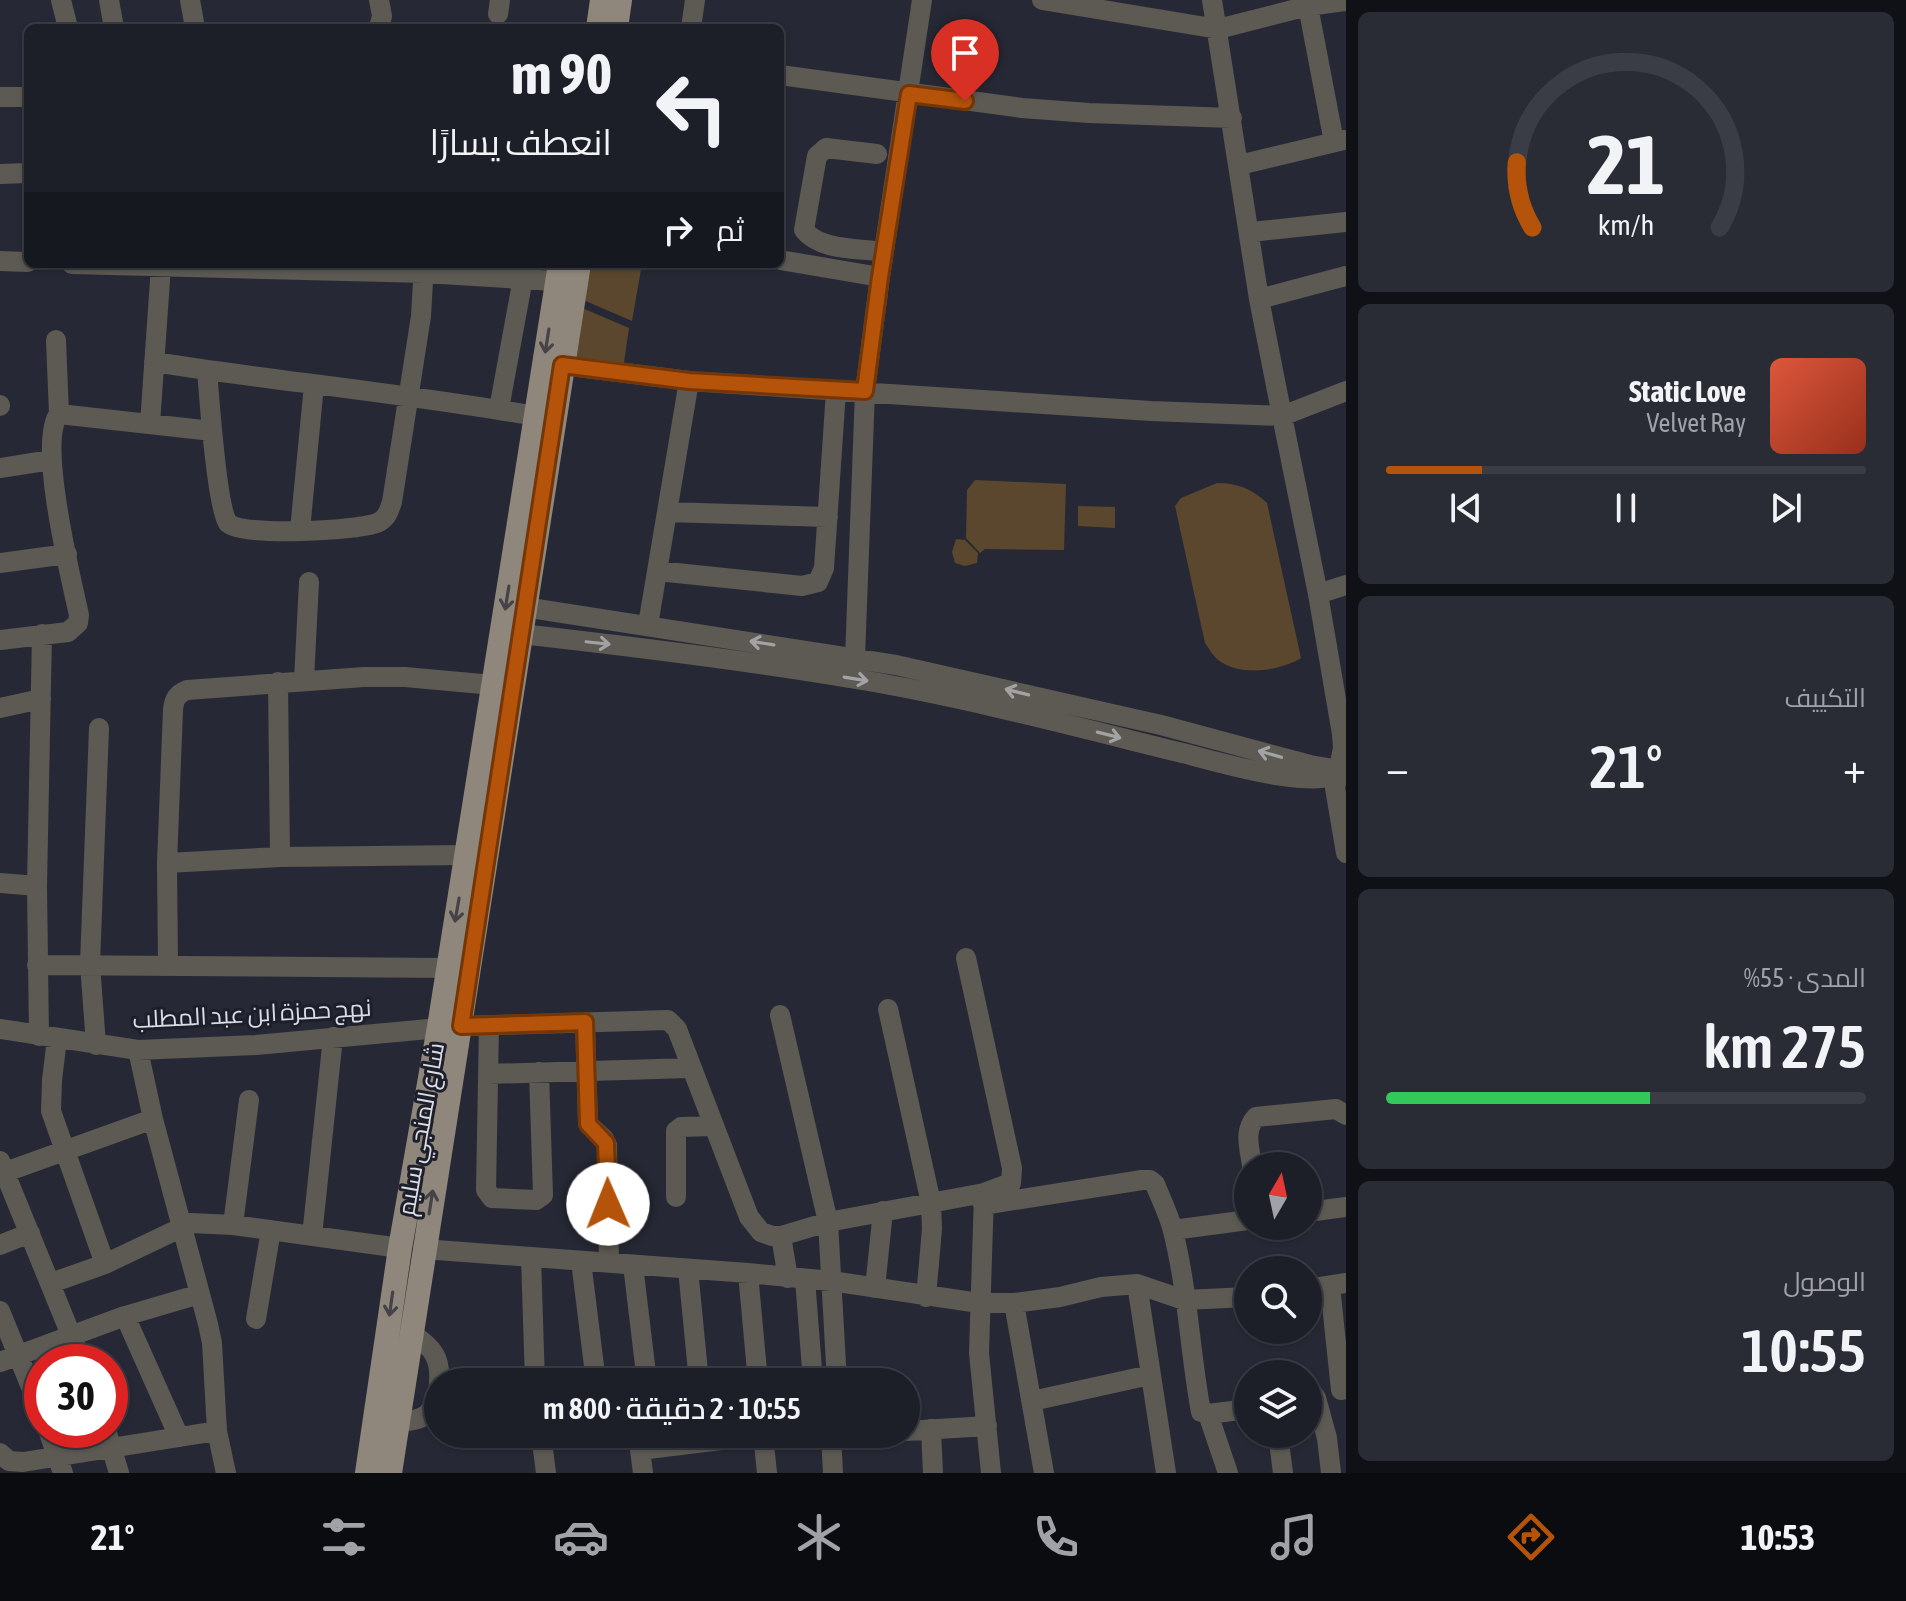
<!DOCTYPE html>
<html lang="ar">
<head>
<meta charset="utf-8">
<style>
  body { margin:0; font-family:"Asap Condensed",Cairo,sans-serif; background:#292c34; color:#f1f3f6; direction:rtl; height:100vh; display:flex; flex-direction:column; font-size:30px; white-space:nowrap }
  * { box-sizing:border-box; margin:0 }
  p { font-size:26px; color:#a0a2a8 }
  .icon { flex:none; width:44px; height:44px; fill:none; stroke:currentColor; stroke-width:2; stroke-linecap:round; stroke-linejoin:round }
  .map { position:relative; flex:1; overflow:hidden; direction:ltr }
  .sheet { display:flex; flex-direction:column; gap:12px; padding:12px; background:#0f1116; width:560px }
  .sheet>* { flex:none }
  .guide { position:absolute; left:24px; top:24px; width:760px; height:244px; border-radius:12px; box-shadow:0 2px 6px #0004,0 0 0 2px #3a3d45; direction:rtl; background:#1c1f28; color:#f1f3f6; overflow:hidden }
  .needle { width:52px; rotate:9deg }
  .tools { position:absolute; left:1234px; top:1152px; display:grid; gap:16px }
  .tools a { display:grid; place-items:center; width:88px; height:88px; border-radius:50%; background:#1c1f28; box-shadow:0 2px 6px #0004,0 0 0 2px #3a3d45; font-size:40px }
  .speed { position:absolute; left:24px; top:1344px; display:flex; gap:16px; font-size:40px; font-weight:700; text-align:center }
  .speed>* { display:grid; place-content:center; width:104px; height:104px; border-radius:50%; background:#1c1f28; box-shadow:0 2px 6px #0004,0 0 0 2px #3a3d45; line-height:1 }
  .speed .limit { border:12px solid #d22; background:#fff; color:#111 }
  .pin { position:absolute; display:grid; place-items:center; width:68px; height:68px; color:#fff; margin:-82px -34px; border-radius:50% 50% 50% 0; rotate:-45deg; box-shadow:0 0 8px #0007 }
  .pin .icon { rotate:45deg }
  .me { position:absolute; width:88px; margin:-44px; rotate:359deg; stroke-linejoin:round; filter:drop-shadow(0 0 6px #0008) }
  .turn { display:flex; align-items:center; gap:28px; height:168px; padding:0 40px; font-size:36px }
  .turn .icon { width:104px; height:104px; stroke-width:2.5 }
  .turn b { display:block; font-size:56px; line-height:68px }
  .then { display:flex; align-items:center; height:76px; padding:0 40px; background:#0003; gap:16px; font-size:30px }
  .big { font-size:60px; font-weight:600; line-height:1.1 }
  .sheet .card { flex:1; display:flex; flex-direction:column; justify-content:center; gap:12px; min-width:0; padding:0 28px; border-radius:12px; background:#292c34 }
  .sheet .dial { align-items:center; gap:0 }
  .dial svg { height:208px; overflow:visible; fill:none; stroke:#3a3d45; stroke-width:7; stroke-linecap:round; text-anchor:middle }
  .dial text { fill:#f1f3f6; stroke:none }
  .song { display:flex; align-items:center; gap:24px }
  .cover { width:96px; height:96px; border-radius:12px; background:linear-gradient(135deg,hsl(10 70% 55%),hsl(10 70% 35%)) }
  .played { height:8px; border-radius:4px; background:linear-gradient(90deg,#b45309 20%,#3a3d45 20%) }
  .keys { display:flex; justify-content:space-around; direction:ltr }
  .heat { display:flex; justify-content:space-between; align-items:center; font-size:44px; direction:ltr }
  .charge { height:12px; border-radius:6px; background:linear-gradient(90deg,#34c759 55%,#3a3d45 0) }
  .trip { position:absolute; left:424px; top:1368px; width:496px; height:80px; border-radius:40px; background:#1c1f28; box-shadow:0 2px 6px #0004,0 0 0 2px #3a3d45; font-weight:600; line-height:80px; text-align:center; direction:rtl }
  .dock { display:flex; height:128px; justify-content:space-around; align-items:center; background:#0b0c10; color:#a0a2a8 }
  .dock .icon { width:56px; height:56px }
  .dock .on { color:#b45309 }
  .dock b { font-size:36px; color:#f1f3f6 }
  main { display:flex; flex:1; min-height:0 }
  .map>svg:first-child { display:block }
  .green { fill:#5a472d }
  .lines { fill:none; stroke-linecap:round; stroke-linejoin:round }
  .minor { stroke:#5d5953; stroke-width:20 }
  .major { stroke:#8f877c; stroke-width:24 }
  .oneway { stroke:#454347 }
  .oneway2 { stroke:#a3a2a4 }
  .route-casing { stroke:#753606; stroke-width:20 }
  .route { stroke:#b45309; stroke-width:14 }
  .labels { text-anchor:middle; stroke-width:6; stroke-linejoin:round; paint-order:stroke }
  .street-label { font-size:24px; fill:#dcdee6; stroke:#1d1f2b }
</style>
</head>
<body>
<main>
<section class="sheet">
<div class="card dial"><svg viewBox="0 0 100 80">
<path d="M14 69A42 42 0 1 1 86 69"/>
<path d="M14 69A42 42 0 0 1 8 44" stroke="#b45309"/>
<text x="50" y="56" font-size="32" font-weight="700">21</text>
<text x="50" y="72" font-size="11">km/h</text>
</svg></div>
<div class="card">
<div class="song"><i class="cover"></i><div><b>Static Love</b><p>Velvet Ray</p></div></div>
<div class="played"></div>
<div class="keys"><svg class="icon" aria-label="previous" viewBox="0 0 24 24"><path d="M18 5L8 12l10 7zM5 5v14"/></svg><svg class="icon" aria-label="pause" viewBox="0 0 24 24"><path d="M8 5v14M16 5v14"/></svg><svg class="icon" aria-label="next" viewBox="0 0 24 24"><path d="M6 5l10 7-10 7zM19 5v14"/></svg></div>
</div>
<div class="card"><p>التكييف</p>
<div class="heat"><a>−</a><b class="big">21°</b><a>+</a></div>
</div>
<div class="card"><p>المدى · 55%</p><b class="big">275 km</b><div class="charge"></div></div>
<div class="card"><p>الوصول</p><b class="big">10:55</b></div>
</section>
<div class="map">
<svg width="1346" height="1473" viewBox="0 0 1346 1473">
  <rect width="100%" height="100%" fill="#262935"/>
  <path class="green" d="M586,264H642L632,321L581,299Z
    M580,307L629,328L622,376L571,358Z
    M975,480L1066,484L1064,550L985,549L980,553L966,538L967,490Z
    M1217,483C1238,483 1252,489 1267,503L1301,658C1280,671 1242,676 1221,662C1214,658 1210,650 1205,643L1175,506L1181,498Z
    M1078,506L1115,507V528L1078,526Z
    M956,539L965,540L978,553L977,563L965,566L955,563L952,552Z"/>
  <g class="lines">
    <path class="minor" d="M61,0L68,28
      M109,0L114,28
      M190,0L195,28
      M379,0L382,16L379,28
      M1042,0L1218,29L1308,6L1346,1
      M1212,0L1259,299L1282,416L1346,391
      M1308,6L1334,142
      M498,14L500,0
      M691,28L695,0
      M780,75L1022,108L1089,113L1232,118
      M0,97H28
      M877,154L826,148L817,156L804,230C820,251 859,248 884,252
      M1239,165L1344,140
      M0,174L28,173
      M1251,232L1346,222
      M780,260L880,277
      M0,261L28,262
      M72,264L425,273L571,282
      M424,264L421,316L392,502C389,510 388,517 379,522C363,531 239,537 228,523C217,508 209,395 207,370C316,385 426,397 535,416
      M1259,299L1346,276
      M154,362L207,370
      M562,365L689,381L1151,411L1282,416L1318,594L1342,734L1343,748L1335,788L1346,853
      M0,406V405
      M499,409L523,278
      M59,414L212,431
      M150,424L161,266
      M0,468L51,460
      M667,512L828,517
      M300,530L314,385
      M0,563L67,554
      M657,571L802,586L818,582L824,568L836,391
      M1318,594L1346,585
      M524,607L896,665L1161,725L1310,765L1334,769
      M648,625L689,381
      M521,634C637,647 753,661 868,681C971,699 1073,726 1174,751C1214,760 1310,792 1345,772
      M0,640L68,632L78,623L79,615C71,578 37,442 59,414L56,340
      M855,658L865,391L880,277L922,0
      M304,680L309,582
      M278,682L280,857
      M0,708L41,699
      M167,863L280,857L466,855
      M0,883L37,886
      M37,965L447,968
      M168,965L167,863L173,710C174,699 177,694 187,690L364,677H405L493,685
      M888,1009L931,1203L932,1229L926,1297
      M780,1015L828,1222L837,1382
      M585,1022L588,1124L604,1139L607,1145L609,1263
      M489,1025L486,1190L492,1198L536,1200L543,1195L539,1072
      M0,1029L138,1050L256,1045L461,1026L668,1020L677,1029L749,1217L761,1232L772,1236H781L828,1222L984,1193L1011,1183L1012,1168L966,958
      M39,1036L37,886L42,634
      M57,1039L52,1080L51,1111L105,1264
      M96,1045L90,964L99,728
      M138,1050L153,1119L208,1324L212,1343L217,1431L226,1473
      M488,1074L690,1068
      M0,1161L82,1362
      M1252,1166C1250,1149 1243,1131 1256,1117L1336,1109L1346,1115
      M0,1174L153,1119
      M984,1194L979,1353L991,1473
      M676,1197V1131L681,1127L714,1126
      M983,1205L1142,1180H1150L1155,1184C1161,1199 1169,1215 1173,1231C1188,1291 1190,1353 1201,1412L1208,1414
      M1308,1212L1346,1207
      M233,1225L249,1100
      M1173,1230L1248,1220
      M312,1236L333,1037
      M781,1236L788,1278
      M0,1245L30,1233
      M423,1249L748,1273L831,1281L979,1303H1014L1060,1297L1101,1287L1137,1284L1184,1300L1248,1297
      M531,1257L535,1382
      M581,1261L596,1382
      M633,1265L647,1382
      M688,1269L699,1382
      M748,1273L758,1382
      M805,1279L813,1382
      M51,1283L105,1264L191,1223L233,1225L400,1248
      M1137,1284L1166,1473
      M1330,1286L1341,1390L1346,1389
      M875,1288L883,1211
      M1308,1289L1346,1283
      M1014,1303L1044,1473
      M0,1311L42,1414
      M125,1316L179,1437
      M256,1319L271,1230
      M0,1362L125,1316L200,1294
      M1308,1395H1314L1316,1398L1327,1438L1331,1473
      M1032,1401L1150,1375
      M397,1422C407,1421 419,1421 427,1414C440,1403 443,1369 434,1354C429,1345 419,1339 411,1333
      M931,1429L933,1473
      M48,1430L63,1473
      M106,1430L119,1473
      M906,1431L987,1426
      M541,1434L546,1473
      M638,1434L643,1473
      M763,1434L767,1473
      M831,1434L833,1473
      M1278,1434L1283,1473
      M831,1437L869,1434
      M705,1442L763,1435
      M640,1450L705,1442L704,1434
      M0,1453L9,1461L23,1462L217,1431
      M1228,1473L1208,1414L1248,1409"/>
    <path class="major" d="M598,28L602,0
      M616,28L620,0
      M367,1473L400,1248L439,1027L560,264
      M390,1473L579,264"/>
  </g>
  <defs><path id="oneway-shaft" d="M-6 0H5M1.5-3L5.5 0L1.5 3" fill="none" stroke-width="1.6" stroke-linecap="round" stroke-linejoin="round" transform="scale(2)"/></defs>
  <g class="oneway">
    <use href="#oneway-shaft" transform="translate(547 341) rotate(99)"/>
    <use href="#oneway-shaft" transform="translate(507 598) rotate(99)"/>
    <use href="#oneway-shaft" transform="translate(457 910) rotate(100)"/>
    <use href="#oneway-shaft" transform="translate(431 1202) rotate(-81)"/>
    <use href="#oneway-shaft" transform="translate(391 1304) rotate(98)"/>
  </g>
  <g class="oneway2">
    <use href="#oneway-shaft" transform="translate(598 643) rotate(6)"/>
    <use href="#oneway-shaft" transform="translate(762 643) rotate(-171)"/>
    <use href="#oneway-shaft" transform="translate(856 679) rotate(9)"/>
    <use href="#oneway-shaft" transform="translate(1017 692) rotate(-166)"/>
    <use href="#oneway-shaft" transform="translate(1109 735) rotate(14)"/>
    <use href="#oneway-shaft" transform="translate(1270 754) rotate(-164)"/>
  </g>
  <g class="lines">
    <defs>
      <path id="route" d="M608,1204L606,1143L588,1124L585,1022L461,1026L562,365L689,381L865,391L880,277L909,94L965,101"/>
    </defs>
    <use href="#route" class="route-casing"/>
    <use href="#route" class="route"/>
  </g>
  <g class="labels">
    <g class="street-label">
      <text transform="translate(252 1014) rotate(-3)" y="8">نهج حمزة ابن عبد المطلب</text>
      <text transform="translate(421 1129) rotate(-80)" y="8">شارع المنجي سليم</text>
    </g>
  </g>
</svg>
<div class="tools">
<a><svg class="needle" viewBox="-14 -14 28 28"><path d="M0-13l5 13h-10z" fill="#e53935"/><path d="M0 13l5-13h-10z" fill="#a0a2a8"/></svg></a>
<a><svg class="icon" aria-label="search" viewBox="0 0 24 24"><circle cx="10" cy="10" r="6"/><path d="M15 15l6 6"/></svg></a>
<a><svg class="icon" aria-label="layers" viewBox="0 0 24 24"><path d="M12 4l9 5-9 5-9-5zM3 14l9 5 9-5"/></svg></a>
</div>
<div class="speed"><div class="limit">30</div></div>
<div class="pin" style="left:965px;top:101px;background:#d93025"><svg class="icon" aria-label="arrive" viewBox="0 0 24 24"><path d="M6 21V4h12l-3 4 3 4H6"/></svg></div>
<svg class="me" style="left:608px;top:1204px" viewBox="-20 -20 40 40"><circle r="19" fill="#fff"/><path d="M0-13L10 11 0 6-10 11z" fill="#b45309"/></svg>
<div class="trip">10:55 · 2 دقيقة · 800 m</div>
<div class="guide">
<div class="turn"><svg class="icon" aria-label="left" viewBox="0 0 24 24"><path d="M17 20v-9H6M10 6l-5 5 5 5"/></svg><div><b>90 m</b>انعطف يسارًا</div></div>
<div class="then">ثم<svg class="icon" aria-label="right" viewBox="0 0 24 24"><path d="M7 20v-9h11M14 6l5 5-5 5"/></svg></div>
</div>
</div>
</main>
<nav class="dock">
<b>10:53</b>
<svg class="icon on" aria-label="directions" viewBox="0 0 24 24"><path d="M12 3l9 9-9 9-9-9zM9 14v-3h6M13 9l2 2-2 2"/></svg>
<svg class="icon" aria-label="music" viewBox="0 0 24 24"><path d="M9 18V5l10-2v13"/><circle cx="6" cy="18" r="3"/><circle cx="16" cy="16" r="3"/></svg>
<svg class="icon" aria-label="phone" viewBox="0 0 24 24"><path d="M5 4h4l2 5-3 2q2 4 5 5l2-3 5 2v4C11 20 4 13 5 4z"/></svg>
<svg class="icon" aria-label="climate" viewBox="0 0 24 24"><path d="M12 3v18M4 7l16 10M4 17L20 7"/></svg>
<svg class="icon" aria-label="car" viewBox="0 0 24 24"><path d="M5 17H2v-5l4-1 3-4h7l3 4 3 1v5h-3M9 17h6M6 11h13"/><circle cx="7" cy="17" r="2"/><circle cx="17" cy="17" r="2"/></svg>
<svg class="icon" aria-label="filters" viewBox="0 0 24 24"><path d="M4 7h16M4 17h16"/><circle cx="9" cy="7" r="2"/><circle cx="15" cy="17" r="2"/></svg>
<b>21°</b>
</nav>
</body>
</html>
